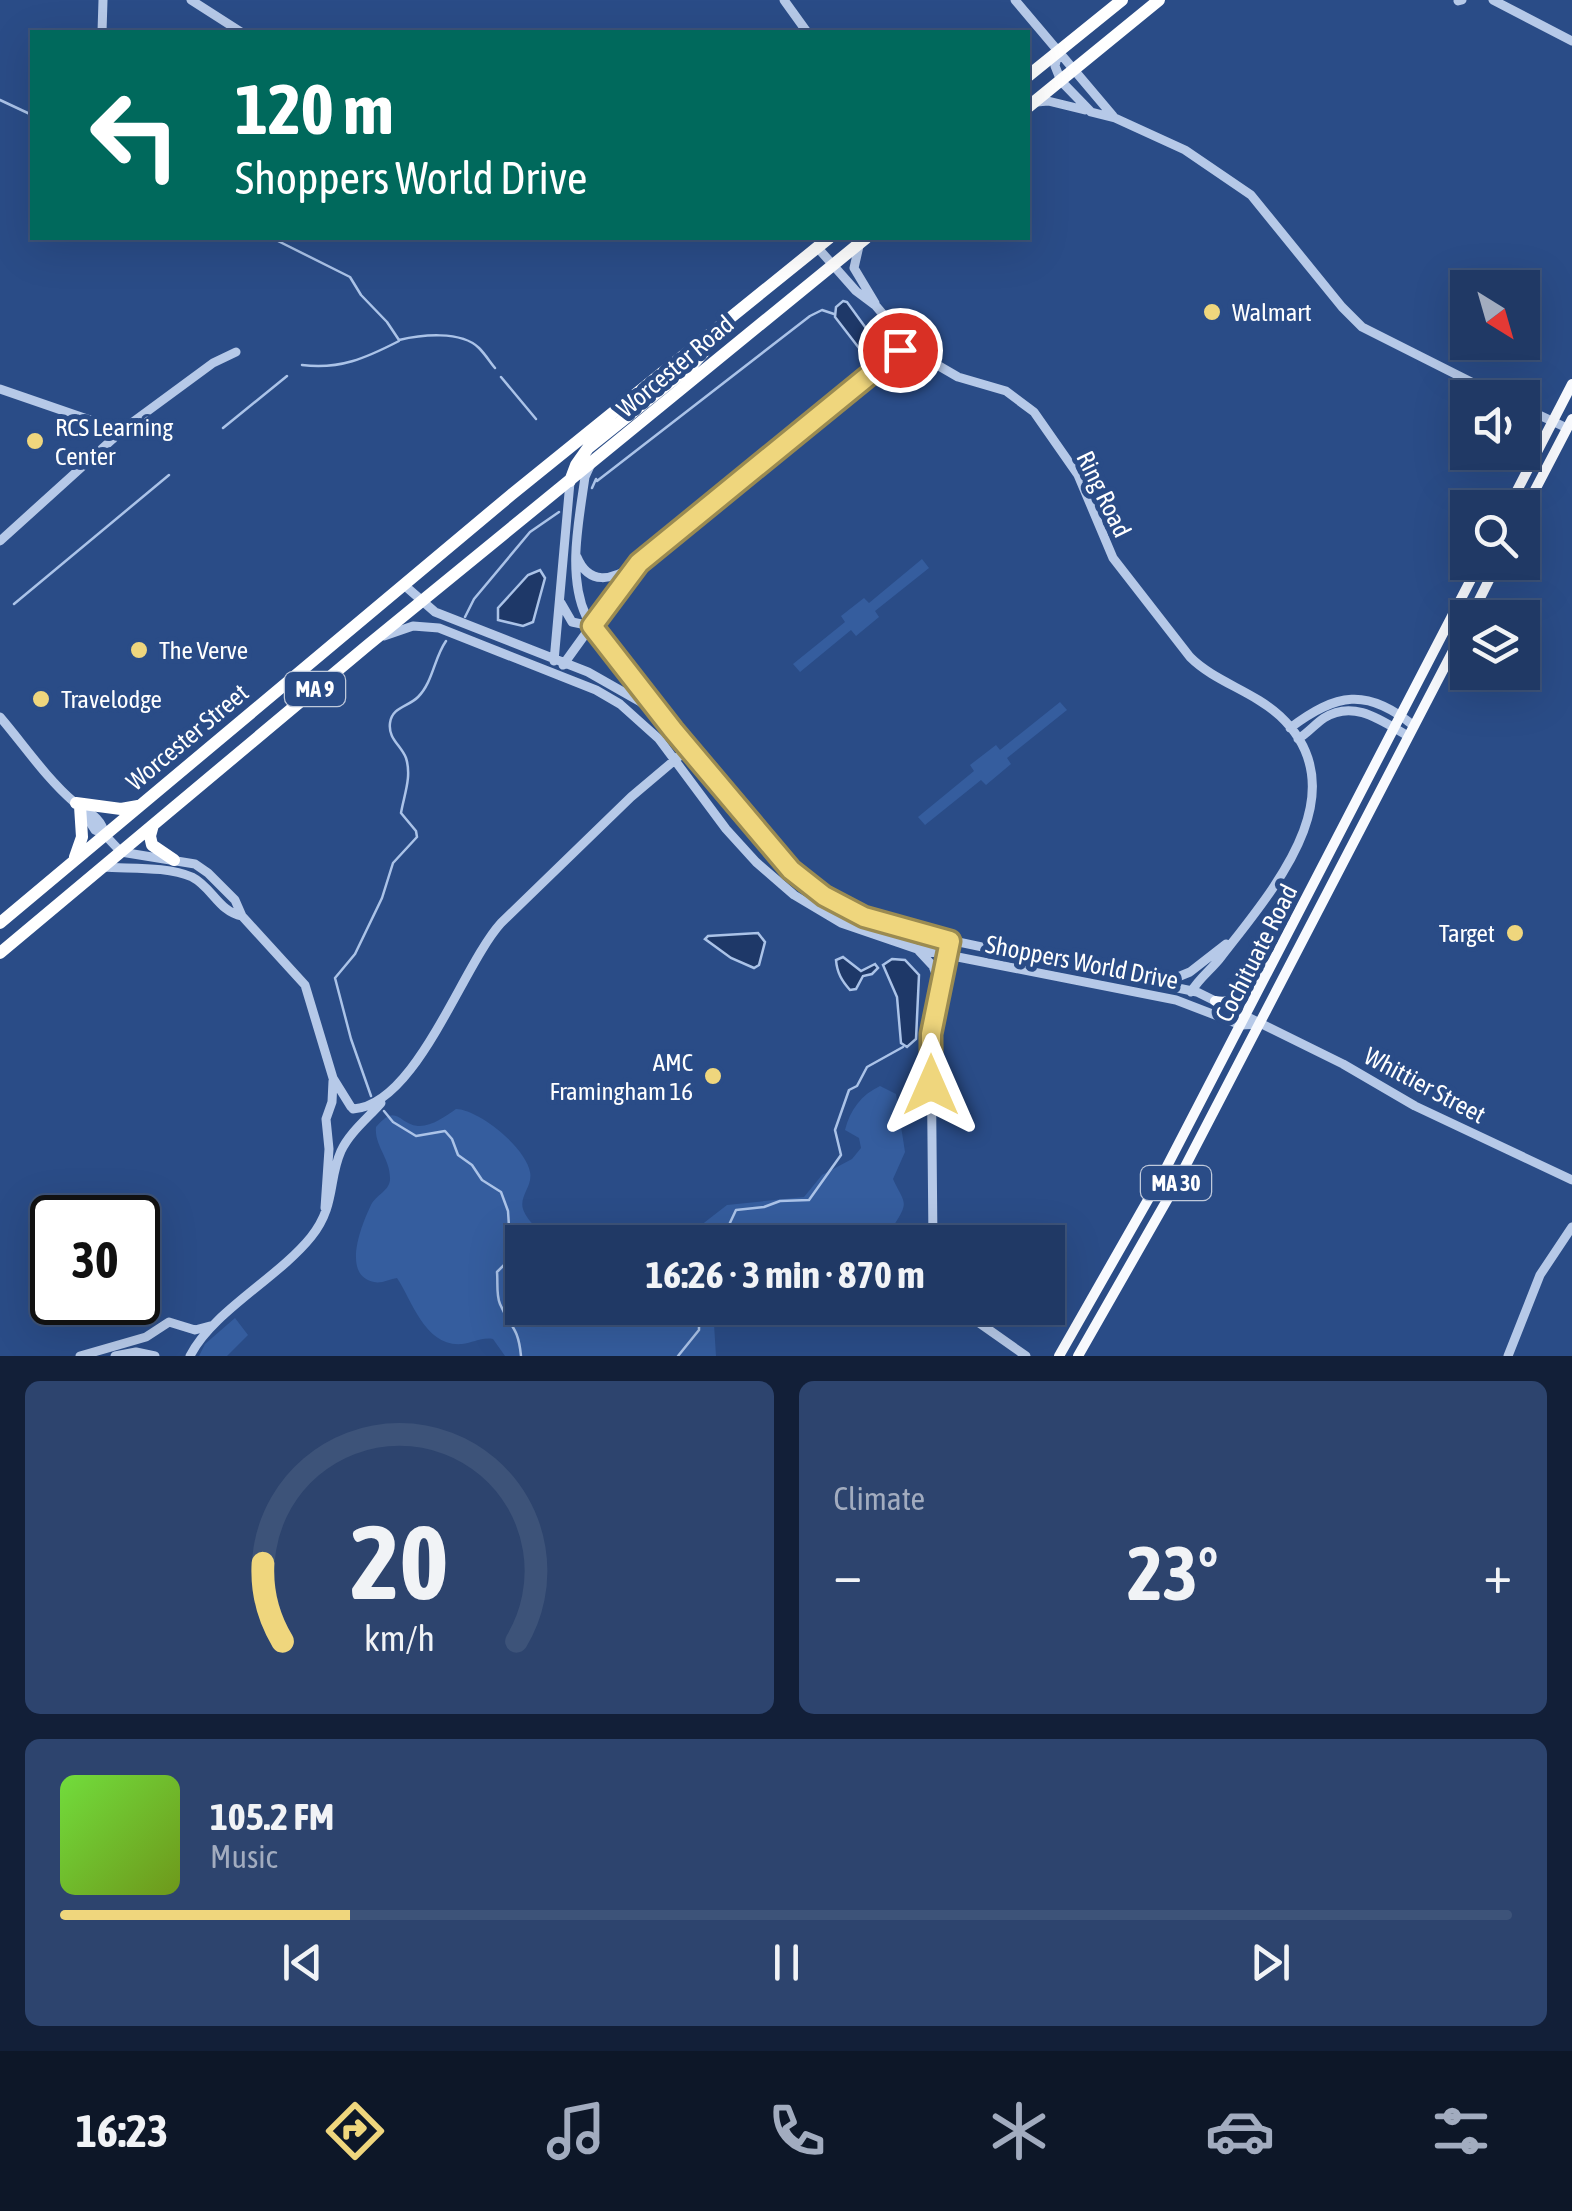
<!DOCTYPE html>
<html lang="en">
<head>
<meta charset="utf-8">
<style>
  body { margin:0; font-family:"Asap Condensed",sans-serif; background:#2d446e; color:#f1f3f6; height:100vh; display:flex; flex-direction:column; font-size:38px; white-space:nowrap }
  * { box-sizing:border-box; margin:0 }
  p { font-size:32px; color:#a2acbf }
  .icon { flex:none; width:55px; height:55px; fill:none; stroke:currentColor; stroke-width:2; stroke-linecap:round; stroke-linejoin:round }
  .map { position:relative; height:1356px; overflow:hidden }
  .sheet { display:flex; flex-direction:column; gap:25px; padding:25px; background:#121f38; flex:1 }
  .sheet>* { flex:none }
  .hud { position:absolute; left:30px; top:30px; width:1000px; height:210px; border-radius:0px; box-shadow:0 10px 40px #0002,0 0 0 2px #3d5379; background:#00695c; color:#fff; overflow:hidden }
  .needle { width:65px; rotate:143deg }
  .controls { position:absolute; left:1450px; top:270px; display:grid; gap:20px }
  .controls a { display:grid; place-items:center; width:90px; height:90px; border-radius:0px; background:#203965; box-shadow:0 10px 40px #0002,0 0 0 2px #3d5379; font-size:50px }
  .speed { position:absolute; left:30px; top:1195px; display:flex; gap:20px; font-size:50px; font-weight:700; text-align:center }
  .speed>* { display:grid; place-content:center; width:130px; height:130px; border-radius:50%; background:#203965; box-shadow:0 10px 40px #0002,0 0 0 2px #3d5379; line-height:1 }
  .speed .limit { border:5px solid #111; border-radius:15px; background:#fff; color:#111 }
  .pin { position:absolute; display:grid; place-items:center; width:85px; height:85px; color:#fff; margin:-42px; border:5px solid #fff; border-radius:50%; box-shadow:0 2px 10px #0007 }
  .me { position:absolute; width:110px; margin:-55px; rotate:0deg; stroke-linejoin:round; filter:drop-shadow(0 0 8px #0008) }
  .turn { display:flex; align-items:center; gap:35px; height:210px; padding:0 40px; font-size:45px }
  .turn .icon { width:130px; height:130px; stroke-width:2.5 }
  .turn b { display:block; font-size:70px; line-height:85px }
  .big { font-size:75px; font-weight:700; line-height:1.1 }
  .sheet .widget { flex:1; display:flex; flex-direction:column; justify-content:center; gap:15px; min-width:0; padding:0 35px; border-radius:15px; background:#2d446e }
  .sheet .dial { align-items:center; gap:0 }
  .dial svg { height:260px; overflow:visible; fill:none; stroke:#3d5379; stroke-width:7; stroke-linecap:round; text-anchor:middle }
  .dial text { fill:#f1f3f6; stroke:none }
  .song { display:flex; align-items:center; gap:30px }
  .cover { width:120px; height:120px; border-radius:15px; background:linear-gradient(135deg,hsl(100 70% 55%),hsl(80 70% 35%)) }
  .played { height:10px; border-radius:5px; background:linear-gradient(90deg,#efd67d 20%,#3d5379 20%) }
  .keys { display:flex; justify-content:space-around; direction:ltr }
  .heat { display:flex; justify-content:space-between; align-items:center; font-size:55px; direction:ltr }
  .sheet .tiles { flex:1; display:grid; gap:25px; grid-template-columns:1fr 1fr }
  .widget:last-child { grid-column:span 2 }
  .trip { position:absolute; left:505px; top:1225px; width:560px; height:100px; border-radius:0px; background:#203965; box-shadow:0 10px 40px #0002,0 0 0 2px #3d5379; font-weight:700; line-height:100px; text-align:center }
  .tabs { display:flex; height:160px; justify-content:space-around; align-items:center; background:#0d1728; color:#a2acbf }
  .tabs .icon { width:70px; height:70px }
  .tabs .on { color:#efd67d }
  .tabs b { font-size:45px; color:#f1f3f6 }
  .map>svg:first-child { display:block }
  .green { fill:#355d9e }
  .water { fill:#1e3868; stroke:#abc3e8; stroke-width:2.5 }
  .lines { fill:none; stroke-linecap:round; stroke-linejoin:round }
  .stream { stroke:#abc3e8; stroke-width:2.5 }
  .minor { stroke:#b6c9e8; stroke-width:9 }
  .major { stroke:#f8fafe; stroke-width:10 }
  .highway { stroke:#fff; stroke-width:12 }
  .route-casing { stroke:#9b8b51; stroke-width:25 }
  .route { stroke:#efd67d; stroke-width:18 }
  .poi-dot { fill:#efd67d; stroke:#2a4c87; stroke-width:4 }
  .labels { text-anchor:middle; stroke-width:10; stroke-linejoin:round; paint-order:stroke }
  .shield { fill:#2a4c87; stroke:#bfc9db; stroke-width:2.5 }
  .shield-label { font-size:22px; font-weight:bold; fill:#fff }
  .poi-label { font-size:25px; fill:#fff; stroke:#2a4c87; text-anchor:start }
  .street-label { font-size:25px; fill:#fff; stroke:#2a4c87 }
</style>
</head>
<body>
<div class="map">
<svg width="1572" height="1356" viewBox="0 0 1572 1356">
  <rect width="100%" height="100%" fill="#2a4c87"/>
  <path class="green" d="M922,559L929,568L875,611L879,617L856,636L851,630L800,672L793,664L845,622L841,616L864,598L869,603Z
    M1060,702L1067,710L1007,758L1011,764L986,785L981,780L925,825L918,817L974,771L970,765L996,745L1000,750Z
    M880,1086L896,1094L905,1152L893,1179C904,1203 910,1201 894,1225L896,1242C876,1243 783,1238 773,1242H640C654,1222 674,1224 696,1229L727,1205L804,1197L822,1175L852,1159L861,1148L859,1138L845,1130C850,1110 861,1095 880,1086Z
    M456,1109C480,1110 526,1148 530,1172C533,1186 519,1196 523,1209C528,1224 544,1233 556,1242H522V1308H719L714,1324L716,1356H505L493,1339C481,1337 473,1343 462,1344C425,1347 413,1302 397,1278C390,1279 381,1284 374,1282C340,1275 363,1222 371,1205C376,1195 389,1191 390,1180C391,1159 374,1146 376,1127C397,1102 398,1124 418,1126C431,1127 446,1116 456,1109Z
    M235,1318L248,1335L227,1356H199L205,1344Z"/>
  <path class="water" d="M843,301L847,302L876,342L877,350L872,355L862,352L835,317L836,307Z
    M540,570L545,578L533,622L523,626L498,620V608L528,575Z
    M758,933L765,942L759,965L754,968L731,958L705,939L708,936Z
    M843,957L861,971L875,964L878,968L872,974L863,976L856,989L850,990C842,981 837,973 836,960Z
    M892,959L905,960L919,975L916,1039L907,1047L901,1043L897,997L883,965Z"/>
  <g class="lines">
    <path class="stream" d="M0,100L32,115
      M272,238L350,277L361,295L387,322L399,340C420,335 461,330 479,348C485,354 490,362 495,368
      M302,365C339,370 366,358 399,341
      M501,377L536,419
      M223,428L287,376
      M597,481L810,316L822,310L834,314
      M592,488L596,479
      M14,604L169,475
      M465,617L474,599L530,532L559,512
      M371,1096L351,1039L335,978L355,954L382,898L393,863L417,837L416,831L401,813C404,795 412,777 406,758C401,745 388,739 390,723C392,707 408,707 418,697C433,682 434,658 446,641
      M384,1111L393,1122L416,1136L445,1131L452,1139L458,1155L472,1165L482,1180L501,1192L508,1211L511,1258L497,1272C498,1282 496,1295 500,1304C510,1328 518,1325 521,1356
      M721,1242L736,1210L764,1207L780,1201L809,1200L841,1155L835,1130L849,1090L857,1086L867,1067L903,1047
      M678,1356L699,1330V1308"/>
    <path class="minor" d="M191,0L241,32
      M784,0L807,32
      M1015,0L1113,116
      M1493,0L1572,41
      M1458,1L1462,0
      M102,32L103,0
      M1058,52L1055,66L1061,81L1091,112L1115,118L1185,150L1251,195L1342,307L1362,327L1503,398
      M1037,102L1048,101L1085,110
      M859,246L854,268L875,303
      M817,247L856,291L876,306L908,344L927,359L958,377L1006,391L1034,412L1078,475L1113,558L1190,657C1215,682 1253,691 1280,716C1361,792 1271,892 1221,957C1212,969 1199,978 1191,992
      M0,389L93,421L113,439
      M1522,407L1567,428
      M590,466L585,477C579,520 567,575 586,616C601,649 633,679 656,708
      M0,541L126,427L213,363L236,352
      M577,557C589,586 612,580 634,566L908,344
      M404,585L435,612L588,672L639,701L665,721L689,748L786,865L817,890L848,909L906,931L1197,992L1343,1064L1415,1106L1572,1180
      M561,603L572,622L591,626
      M384,636L413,626L439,628L596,690L620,704L659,739L726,829L756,862L794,895L841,923L917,949L1176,1000L1241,1025L1260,1024
      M554,661L570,482
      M563,665L630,572
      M0,717C24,745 46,778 74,802C87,812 101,816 105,835
      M1290,728C1336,693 1367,687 1414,726
      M1298,739C1308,733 1315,724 1324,718C1354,699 1382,721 1408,736
      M84,813L95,830L105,835L121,852L195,864L208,873L235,900L242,916L305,985L333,1078L351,1107
      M103,867C130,869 167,866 192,877C212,887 219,912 242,916
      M919,951L933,966L940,984
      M1163,983L1190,972L1226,944
      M353,1109C416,1106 462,966 501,923L631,797L689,748
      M325,1208L329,1149L326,1119L332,1102L333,1081
      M933,1242L931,1039L950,941
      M958,1308L1026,1356
      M80,1356L146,1337L169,1322L195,1330L210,1326
      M115,1356L136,1352L155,1356
      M190,1356C212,1312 278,1278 311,1237C336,1206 328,1180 341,1151C350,1132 368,1118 381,1103
      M1508,1356L1540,1275L1572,1227"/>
    <path class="major" d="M1508,508L1572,384
      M1522,515L1572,419
      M1470,618L1498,562
      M1215,1001C1243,1006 1253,984 1266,964
      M1059,1356L1165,1170L1480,562
      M1078,1356L1175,1186L1468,622"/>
    <path class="highway" d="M1028,76L1122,0
      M1028,107L1159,0
      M570,481L576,465L588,448L693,364L725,329
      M76,803L121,809L138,806
      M153,825L150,836L152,845L174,860
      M75,857L82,837L80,806
      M0,923L511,495L829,238
      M0,953L368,645L866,238"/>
  </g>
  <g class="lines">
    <defs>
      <path id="route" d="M900,350L639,563L592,626L673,730L791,870L824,896L864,917L950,941L931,1034V1085"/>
    </defs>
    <use href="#route" class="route-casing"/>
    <use href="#route" class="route"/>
  </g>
  <g class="poi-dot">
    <circle cx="1212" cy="312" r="10"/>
    <circle cx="35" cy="441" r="10"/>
    <circle cx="139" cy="650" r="10"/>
    <circle cx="41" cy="699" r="10"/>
    <circle cx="1515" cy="933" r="10"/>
    <circle cx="713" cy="1076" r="10"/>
  </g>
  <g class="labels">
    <g class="shield">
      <rect x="285" y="672" width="60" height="34" rx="8"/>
      <rect x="1141" y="1166" width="70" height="34" rx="8"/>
    </g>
    <g class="shield-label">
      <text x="315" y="697">MA 9</text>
      <text x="1176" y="1191">MA 30</text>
    </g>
    <g class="poi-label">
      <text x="1232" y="321">Walmart</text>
      <text x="55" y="436">RCS Learning<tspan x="55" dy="29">Center</tspan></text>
      <text x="159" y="659">The Verve</text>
      <text x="61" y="708">Travelodge</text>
      <text x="1495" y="942" text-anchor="end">Target</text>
      <text x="693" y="1071" text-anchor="end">AMC<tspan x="693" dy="29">Framingham 16</tspan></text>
    </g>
    <g class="street-label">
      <text transform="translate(675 366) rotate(-40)" y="9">Worcester Road</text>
      <text transform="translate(1104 494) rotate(64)" y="9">Ring Road</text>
      <text transform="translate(187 737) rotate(-40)" y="9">Worcester Street</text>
      <text transform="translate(1256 953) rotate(-63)" y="9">Cochituate Road</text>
      <text transform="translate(1082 962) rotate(11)" y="9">Shoppers World Drive</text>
      <text transform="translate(1425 1085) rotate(28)" y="9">Whittier Street</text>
    </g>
  </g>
</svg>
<div class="controls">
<a><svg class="needle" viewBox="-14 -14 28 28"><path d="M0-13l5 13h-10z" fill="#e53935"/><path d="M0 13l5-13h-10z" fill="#a2acbf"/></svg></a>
<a><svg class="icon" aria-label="sound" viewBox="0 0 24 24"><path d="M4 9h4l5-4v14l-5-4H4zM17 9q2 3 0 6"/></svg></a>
<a><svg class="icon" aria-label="search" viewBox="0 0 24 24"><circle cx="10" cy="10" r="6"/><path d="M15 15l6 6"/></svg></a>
<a><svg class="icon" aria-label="layers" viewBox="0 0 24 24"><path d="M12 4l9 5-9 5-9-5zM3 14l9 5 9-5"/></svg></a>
</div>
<div class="speed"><div class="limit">30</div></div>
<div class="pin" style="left:900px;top:350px;background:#d93025"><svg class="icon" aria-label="arrive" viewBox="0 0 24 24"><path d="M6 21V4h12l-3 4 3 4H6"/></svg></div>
<svg class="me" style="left:931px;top:1085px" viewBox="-20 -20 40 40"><path d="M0-17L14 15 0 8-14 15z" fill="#efd67d" stroke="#fff" stroke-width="4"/></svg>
<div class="trip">16:26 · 3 min · 870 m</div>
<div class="hud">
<div class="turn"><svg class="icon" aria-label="left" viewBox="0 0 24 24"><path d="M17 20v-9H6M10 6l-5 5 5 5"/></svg><div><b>120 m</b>Shoppers World Drive</div></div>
</div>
</div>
<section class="sheet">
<div class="tiles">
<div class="widget dial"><svg viewBox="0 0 100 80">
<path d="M14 69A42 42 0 1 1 86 69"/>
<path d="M14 69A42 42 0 0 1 8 45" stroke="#efd67d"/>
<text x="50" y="56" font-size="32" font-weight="700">20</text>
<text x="50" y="72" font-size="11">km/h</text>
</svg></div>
<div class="widget"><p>Climate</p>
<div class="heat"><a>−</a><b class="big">23°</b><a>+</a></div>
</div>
<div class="widget">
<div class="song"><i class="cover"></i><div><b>105.2 FM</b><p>Music</p></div></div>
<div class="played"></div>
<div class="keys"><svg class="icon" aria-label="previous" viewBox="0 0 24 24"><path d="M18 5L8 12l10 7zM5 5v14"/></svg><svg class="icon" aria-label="pause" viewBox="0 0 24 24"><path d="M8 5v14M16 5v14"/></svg><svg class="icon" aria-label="next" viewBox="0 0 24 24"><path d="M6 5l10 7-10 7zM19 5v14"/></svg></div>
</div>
</div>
</section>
<nav class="tabs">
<b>16:23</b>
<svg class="icon on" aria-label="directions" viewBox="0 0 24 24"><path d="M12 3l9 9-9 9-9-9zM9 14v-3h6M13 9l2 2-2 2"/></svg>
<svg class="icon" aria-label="music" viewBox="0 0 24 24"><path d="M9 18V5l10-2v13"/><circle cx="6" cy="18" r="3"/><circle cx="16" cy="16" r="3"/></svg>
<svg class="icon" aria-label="phone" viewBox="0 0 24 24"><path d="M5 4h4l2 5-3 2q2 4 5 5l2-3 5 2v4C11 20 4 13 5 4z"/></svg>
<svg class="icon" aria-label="climate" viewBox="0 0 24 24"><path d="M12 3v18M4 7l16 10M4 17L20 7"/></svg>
<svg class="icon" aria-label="car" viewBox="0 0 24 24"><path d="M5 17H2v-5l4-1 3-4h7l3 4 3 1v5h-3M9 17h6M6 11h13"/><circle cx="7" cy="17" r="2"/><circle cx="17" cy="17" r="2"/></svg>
<svg class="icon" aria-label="filters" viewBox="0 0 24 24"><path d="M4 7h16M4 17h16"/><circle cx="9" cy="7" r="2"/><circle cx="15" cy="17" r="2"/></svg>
</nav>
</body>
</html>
